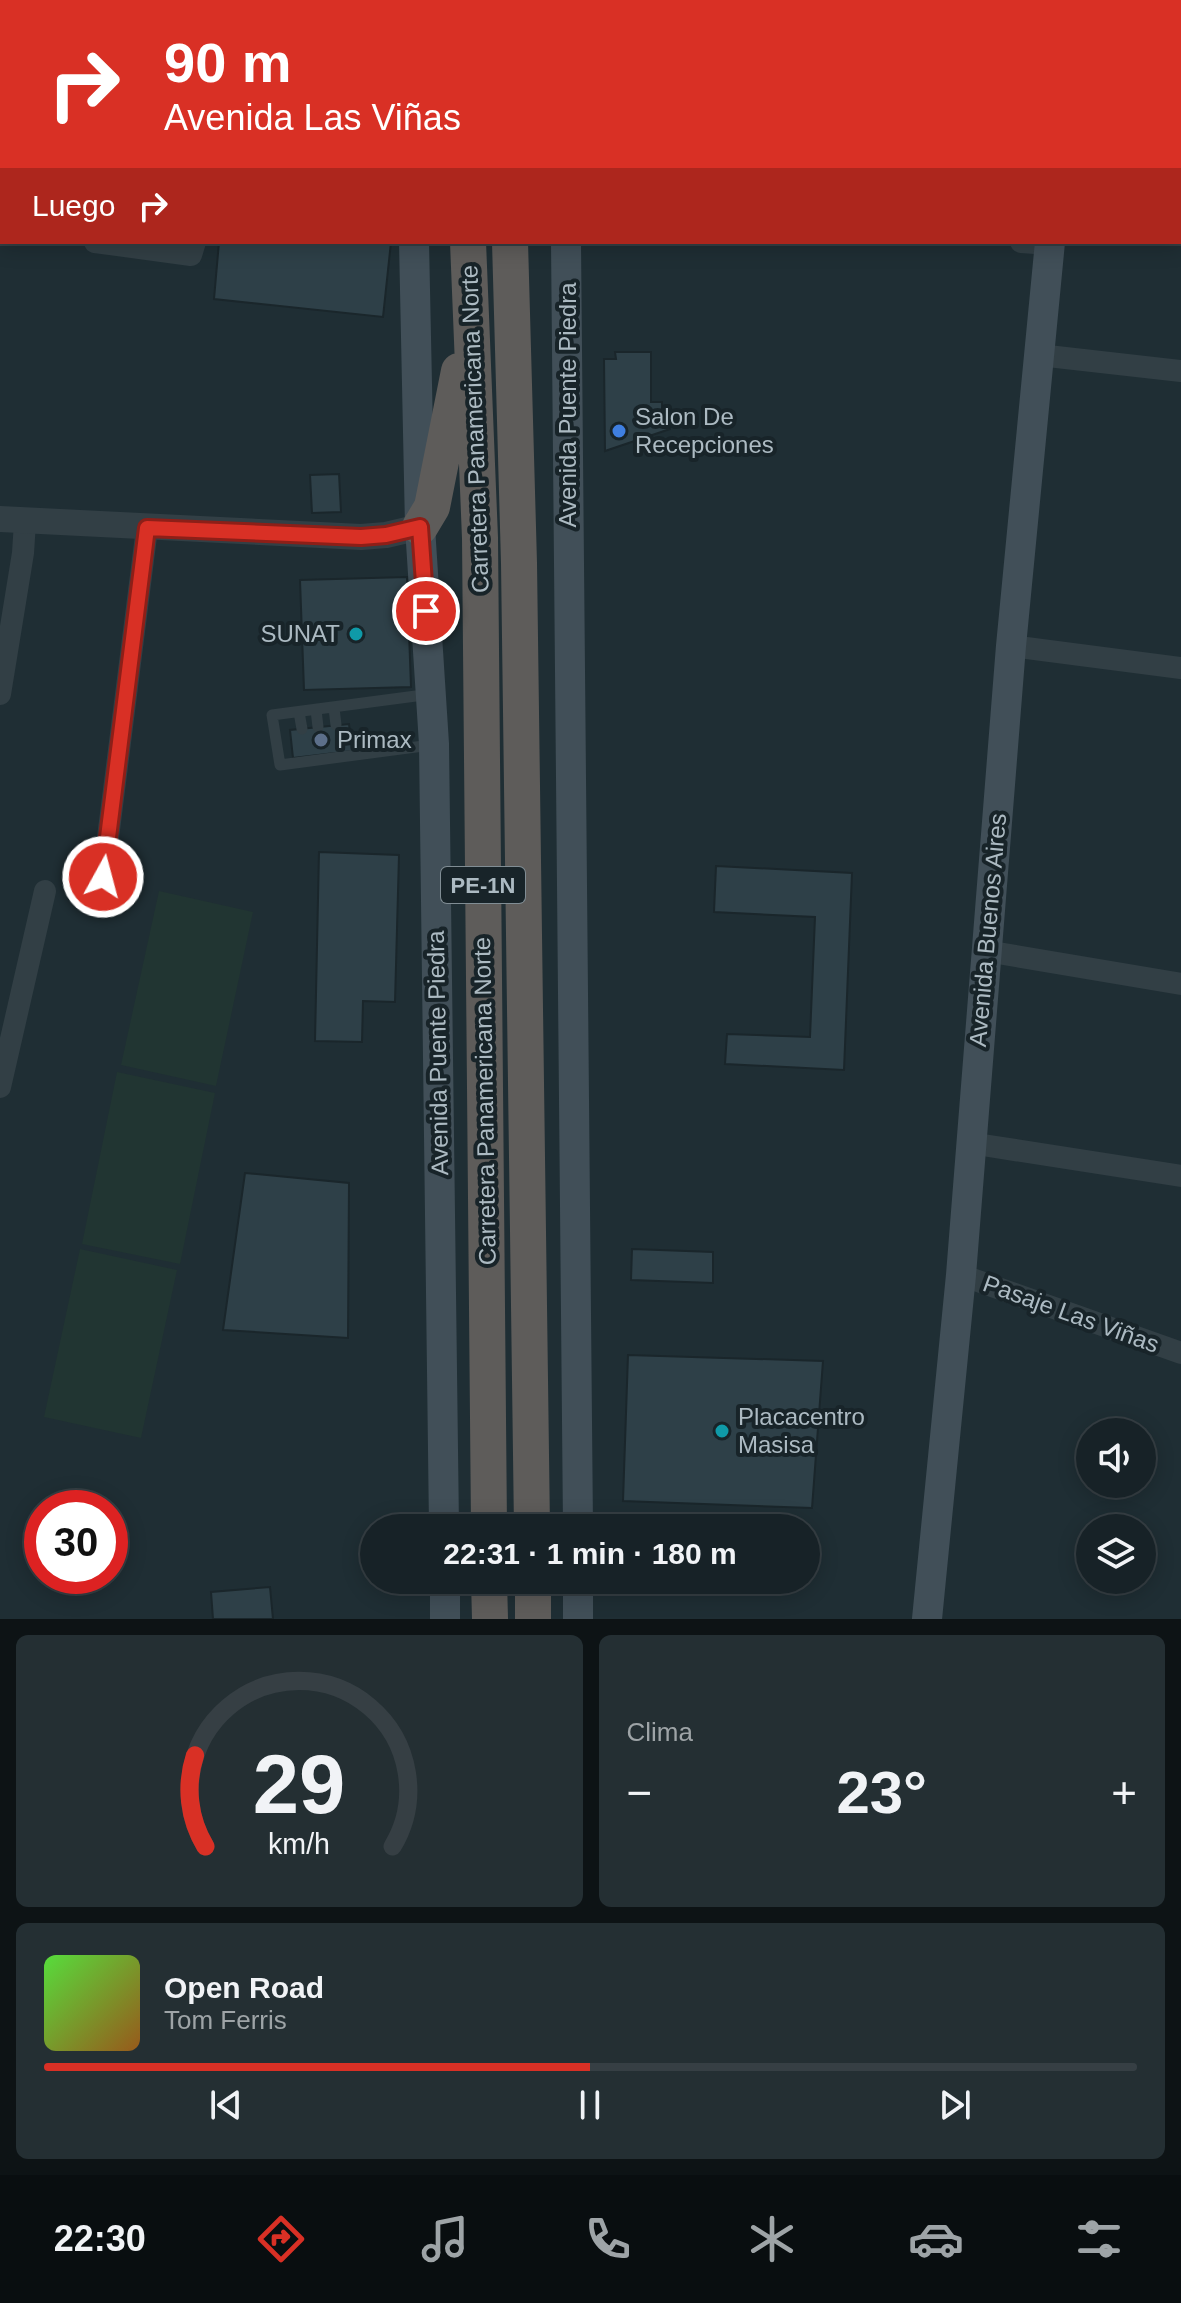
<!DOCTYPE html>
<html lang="es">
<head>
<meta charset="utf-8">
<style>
  body { margin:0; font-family:Arial,sans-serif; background:#242f33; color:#f1f3f6; height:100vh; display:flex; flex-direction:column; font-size:30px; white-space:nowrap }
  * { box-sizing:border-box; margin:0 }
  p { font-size:26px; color:#9ea4a7 }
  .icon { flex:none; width:44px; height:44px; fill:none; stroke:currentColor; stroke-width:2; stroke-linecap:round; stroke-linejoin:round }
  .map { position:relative; height:1619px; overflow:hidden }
  .side { display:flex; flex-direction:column; gap:16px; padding:16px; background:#0d1315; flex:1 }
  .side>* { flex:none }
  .banner { position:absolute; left:0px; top:0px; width:1182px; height:244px; box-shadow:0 4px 20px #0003,0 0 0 2px #363f44; background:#d93025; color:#fff; overflow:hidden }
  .tools { position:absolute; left:1076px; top:1418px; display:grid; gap:16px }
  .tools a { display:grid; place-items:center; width:80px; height:80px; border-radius:50%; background:#172227; box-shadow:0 4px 20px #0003,0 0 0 2px #363f44; font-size:40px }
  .speed { position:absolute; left:24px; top:1490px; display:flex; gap:16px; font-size:40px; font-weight:700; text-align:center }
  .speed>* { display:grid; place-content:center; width:104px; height:104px; border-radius:50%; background:#172227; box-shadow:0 4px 20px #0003,0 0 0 2px #363f44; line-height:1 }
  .speed .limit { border:12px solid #d22; background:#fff; color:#111 }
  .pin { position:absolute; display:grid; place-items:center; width:68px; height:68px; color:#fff; margin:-34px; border:4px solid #fff; border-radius:50%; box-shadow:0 2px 8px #0007 }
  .me { position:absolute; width:88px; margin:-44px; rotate:7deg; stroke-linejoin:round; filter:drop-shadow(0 0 6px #0008) }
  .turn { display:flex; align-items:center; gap:28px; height:168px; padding:0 32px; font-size:36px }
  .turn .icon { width:104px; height:104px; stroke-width:2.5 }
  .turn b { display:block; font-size:56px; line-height:68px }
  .then { display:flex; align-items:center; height:76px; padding:0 32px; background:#0003; gap:16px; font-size:30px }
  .big { font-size:60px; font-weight:800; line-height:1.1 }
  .side .card { flex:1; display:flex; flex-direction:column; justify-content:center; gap:12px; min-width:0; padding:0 28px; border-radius:12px; background:#242f33 }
  .side .dial { align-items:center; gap:0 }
  .dial svg { height:208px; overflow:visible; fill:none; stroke:#363f44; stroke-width:7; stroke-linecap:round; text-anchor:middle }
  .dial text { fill:#f1f3f6; stroke:none }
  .song { display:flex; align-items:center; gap:24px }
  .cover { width:96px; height:96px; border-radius:12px; background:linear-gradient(135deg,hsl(110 70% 55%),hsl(30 70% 35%)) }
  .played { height:8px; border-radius:4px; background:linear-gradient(90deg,#d93025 50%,#363f44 50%) }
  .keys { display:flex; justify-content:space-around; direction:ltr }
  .heat { display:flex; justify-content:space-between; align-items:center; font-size:44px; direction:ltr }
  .side .tiles { flex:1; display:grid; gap:16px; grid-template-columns:1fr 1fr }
  .card:last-child { grid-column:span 2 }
  .trip { position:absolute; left:360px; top:1514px; width:460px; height:80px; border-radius:40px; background:#172227; box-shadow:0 4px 20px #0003,0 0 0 2px #363f44; font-weight:800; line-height:80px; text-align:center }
  .menu { display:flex; height:128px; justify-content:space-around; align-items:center; background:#090e10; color:#9ea4a7 }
  .menu .icon { width:56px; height:56px }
  .menu .current { color:#d93025 }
  .menu b { font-size:36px; color:#f1f3f6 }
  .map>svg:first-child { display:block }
  .green { fill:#213532 }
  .building { fill:#2e4048; stroke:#1a262b; stroke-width:2 }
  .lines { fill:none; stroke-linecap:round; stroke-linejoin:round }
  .service { stroke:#323f45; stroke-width:11 }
  .minor { stroke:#323f45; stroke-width:22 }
  .tertiary { stroke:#323f45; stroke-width:26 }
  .secondary { stroke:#414f58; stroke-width:30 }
  .trunk { stroke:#5e5c5a; stroke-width:36 }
  .route-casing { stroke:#8d1f18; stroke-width:20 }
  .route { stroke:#d93025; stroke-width:14 }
  .shop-dot { fill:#3f7fe0; stroke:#182429; stroke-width:3 }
  .culture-dot { fill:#0f9aa8; stroke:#182429; stroke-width:3 }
  .service-dot { fill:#5c6f8a; stroke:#182429; stroke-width:3 }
  .labels { text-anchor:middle; stroke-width:8; stroke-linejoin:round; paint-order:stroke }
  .shield { fill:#182429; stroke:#808d94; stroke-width:2 }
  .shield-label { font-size:22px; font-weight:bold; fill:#acbac2 }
  .street-label { font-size:24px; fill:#acbac2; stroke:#182429 }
  .poi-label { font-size:24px; fill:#acbac2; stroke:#182429; text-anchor:start }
</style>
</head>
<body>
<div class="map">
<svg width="1181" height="1619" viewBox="0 0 1181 1619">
  <rect width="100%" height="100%" fill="#1f2e34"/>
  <path class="green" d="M159,891L253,912L216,1086L121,1065Z
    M117,1072L215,1093L180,1264L82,1244Z
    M80,1249L177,1270L141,1438L44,1417Z"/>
  <path class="building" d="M602,0H644V2H602Z
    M219,242H391L383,317L214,299Z
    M615,352H651V402H662V415H670V429L605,451L604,359H616Z
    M339,474L341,512L312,513L310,475Z
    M407,577L411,687L304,690L300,580Z
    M349,724L352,751L293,758L290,730Z
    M319,852L399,855L395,1002L363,1001L362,1042L315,1041Z
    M716,866L852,873L844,1070L725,1064L727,1034L810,1037L815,917L714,912Z
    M245,1173L349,1183L348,1338L223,1330Z
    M632,1249L713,1252V1283L631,1280Z
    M628,1355L823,1361L812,1508L623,1501Z
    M270,1587L273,1619H213L211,1592Z"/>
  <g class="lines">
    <path class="service" d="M431,694L272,715L280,765L431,745
      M334,708L336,725
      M316,710L318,727
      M299,712L302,729"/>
    <path class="minor" d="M271,2L272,0
      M0,229H2
      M1180,232H1181
      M95,242L191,255L195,242
      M1021,242L1050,244
      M1039,355L1181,371
      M1011,646L1181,668
      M0,694L23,553L25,522
      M103,877L147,528
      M986,951L1181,984
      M0,1087L45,891
      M970,1143L1181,1176
      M961,1275L1181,1353"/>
    <path class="tertiary" d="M0,519L361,537L386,535L420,527"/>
    <path class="secondary" d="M409,0V2
      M1075,2L1076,0
      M414,242L420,527L434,744L444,1528
      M566,242L578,1528
      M445,1580V1619
      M578,1580V1619
      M927,1619L961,1275L1011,646L1050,242"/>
    <path class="trunk" d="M462,0V2
      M506,0V2
      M556,2V0
      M468,242L480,538L489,1528
      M510,242L519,563L532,1528
      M420,527L432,507L459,371
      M489,1580L490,1619
      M533,1580V1619"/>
  </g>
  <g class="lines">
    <defs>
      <path id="route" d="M103,877L147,528L361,537L386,535L420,527L426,611"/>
    </defs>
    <use href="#route" class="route-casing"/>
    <use href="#route" class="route"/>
  </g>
  <circle class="shop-dot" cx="619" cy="431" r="8"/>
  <g class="culture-dot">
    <circle cx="356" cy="634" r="8"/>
    <circle cx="722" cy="1431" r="8"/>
  </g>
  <circle class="service-dot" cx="321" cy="740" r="8"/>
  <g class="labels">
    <rect class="shield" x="441" y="867" width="84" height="36" rx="6"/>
    <g class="shield-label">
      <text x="483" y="893">PE-1N</text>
    </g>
    <g class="street-label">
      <text transform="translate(568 405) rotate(-90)" y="8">Avenida Puente Piedra</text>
      <text transform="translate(475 429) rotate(-92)" y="8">Carretera Panamericana Norte</text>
      <text transform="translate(988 930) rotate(-85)" y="8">Avenida Buenos Aires</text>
      <text transform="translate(438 1053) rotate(-91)" y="8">Avenida Puente Piedra</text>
      <text transform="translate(485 1101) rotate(-91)" y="8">Carretera Panamericana Norte</text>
      <text transform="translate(1071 1314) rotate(20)" y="8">Pasaje Las Viñas</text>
    </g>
    <g class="poi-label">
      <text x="635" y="425">Salon De<tspan x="635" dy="28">Recepciones</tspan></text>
      <text x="340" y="642" text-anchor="end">SUNAT</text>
      <text x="337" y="748">Primax</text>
      <text x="738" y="1425">Placacentro<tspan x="738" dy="28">Masisa</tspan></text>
    </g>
  </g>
</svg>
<div class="tools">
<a><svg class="icon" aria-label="sound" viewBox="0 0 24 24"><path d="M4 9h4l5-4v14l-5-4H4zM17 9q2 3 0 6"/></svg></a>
<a><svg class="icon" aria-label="layers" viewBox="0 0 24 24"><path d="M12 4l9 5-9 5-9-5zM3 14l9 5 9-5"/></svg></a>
</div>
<div class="speed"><div class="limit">30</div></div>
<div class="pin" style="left:426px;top:611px;background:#d93025"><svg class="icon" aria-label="arrive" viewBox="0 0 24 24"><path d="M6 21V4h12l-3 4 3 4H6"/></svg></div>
<svg class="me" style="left:103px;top:877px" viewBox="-20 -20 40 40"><circle r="17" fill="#d93025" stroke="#fff" stroke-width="3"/><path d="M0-11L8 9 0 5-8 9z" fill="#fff"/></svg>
<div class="trip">22:31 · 1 min · 180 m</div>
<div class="banner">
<div class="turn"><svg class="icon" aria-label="right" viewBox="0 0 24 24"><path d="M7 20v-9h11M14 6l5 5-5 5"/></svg><div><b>90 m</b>Avenida Las Viñas</div></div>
<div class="then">Luego<svg class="icon" aria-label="right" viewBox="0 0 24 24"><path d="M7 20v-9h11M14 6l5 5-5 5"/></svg></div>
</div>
</div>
<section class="side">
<div class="tiles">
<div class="card dial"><svg viewBox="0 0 100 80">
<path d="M14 69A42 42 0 1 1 86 69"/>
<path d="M14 69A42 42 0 0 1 10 34" stroke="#d93025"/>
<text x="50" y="56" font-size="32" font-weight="700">29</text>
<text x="50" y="72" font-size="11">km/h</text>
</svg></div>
<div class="card"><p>Clima</p>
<div class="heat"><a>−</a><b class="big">23°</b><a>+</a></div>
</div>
<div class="card">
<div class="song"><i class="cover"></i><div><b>Open Road</b><p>Tom Ferris</p></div></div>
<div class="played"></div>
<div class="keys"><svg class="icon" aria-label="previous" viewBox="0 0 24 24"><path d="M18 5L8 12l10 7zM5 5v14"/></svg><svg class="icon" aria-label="pause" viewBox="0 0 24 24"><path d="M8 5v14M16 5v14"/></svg><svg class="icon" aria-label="next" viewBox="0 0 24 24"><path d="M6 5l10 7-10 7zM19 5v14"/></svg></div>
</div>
</div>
</section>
<nav class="menu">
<b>22:30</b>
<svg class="icon current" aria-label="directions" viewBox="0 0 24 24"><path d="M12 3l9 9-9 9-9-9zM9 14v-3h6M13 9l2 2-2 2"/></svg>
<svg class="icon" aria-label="music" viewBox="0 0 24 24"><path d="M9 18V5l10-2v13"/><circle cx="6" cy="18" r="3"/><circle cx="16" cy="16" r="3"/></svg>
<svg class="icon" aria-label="phone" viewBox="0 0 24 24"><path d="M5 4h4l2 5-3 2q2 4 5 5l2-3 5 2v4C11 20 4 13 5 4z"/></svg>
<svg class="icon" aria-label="climate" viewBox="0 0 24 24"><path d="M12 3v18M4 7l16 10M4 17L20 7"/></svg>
<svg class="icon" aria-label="car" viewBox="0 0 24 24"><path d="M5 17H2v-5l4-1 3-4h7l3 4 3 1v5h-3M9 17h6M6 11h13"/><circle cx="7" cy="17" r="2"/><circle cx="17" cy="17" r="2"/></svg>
<svg class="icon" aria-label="filters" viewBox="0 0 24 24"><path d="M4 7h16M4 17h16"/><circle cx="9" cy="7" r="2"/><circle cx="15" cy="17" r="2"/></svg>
</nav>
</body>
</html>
